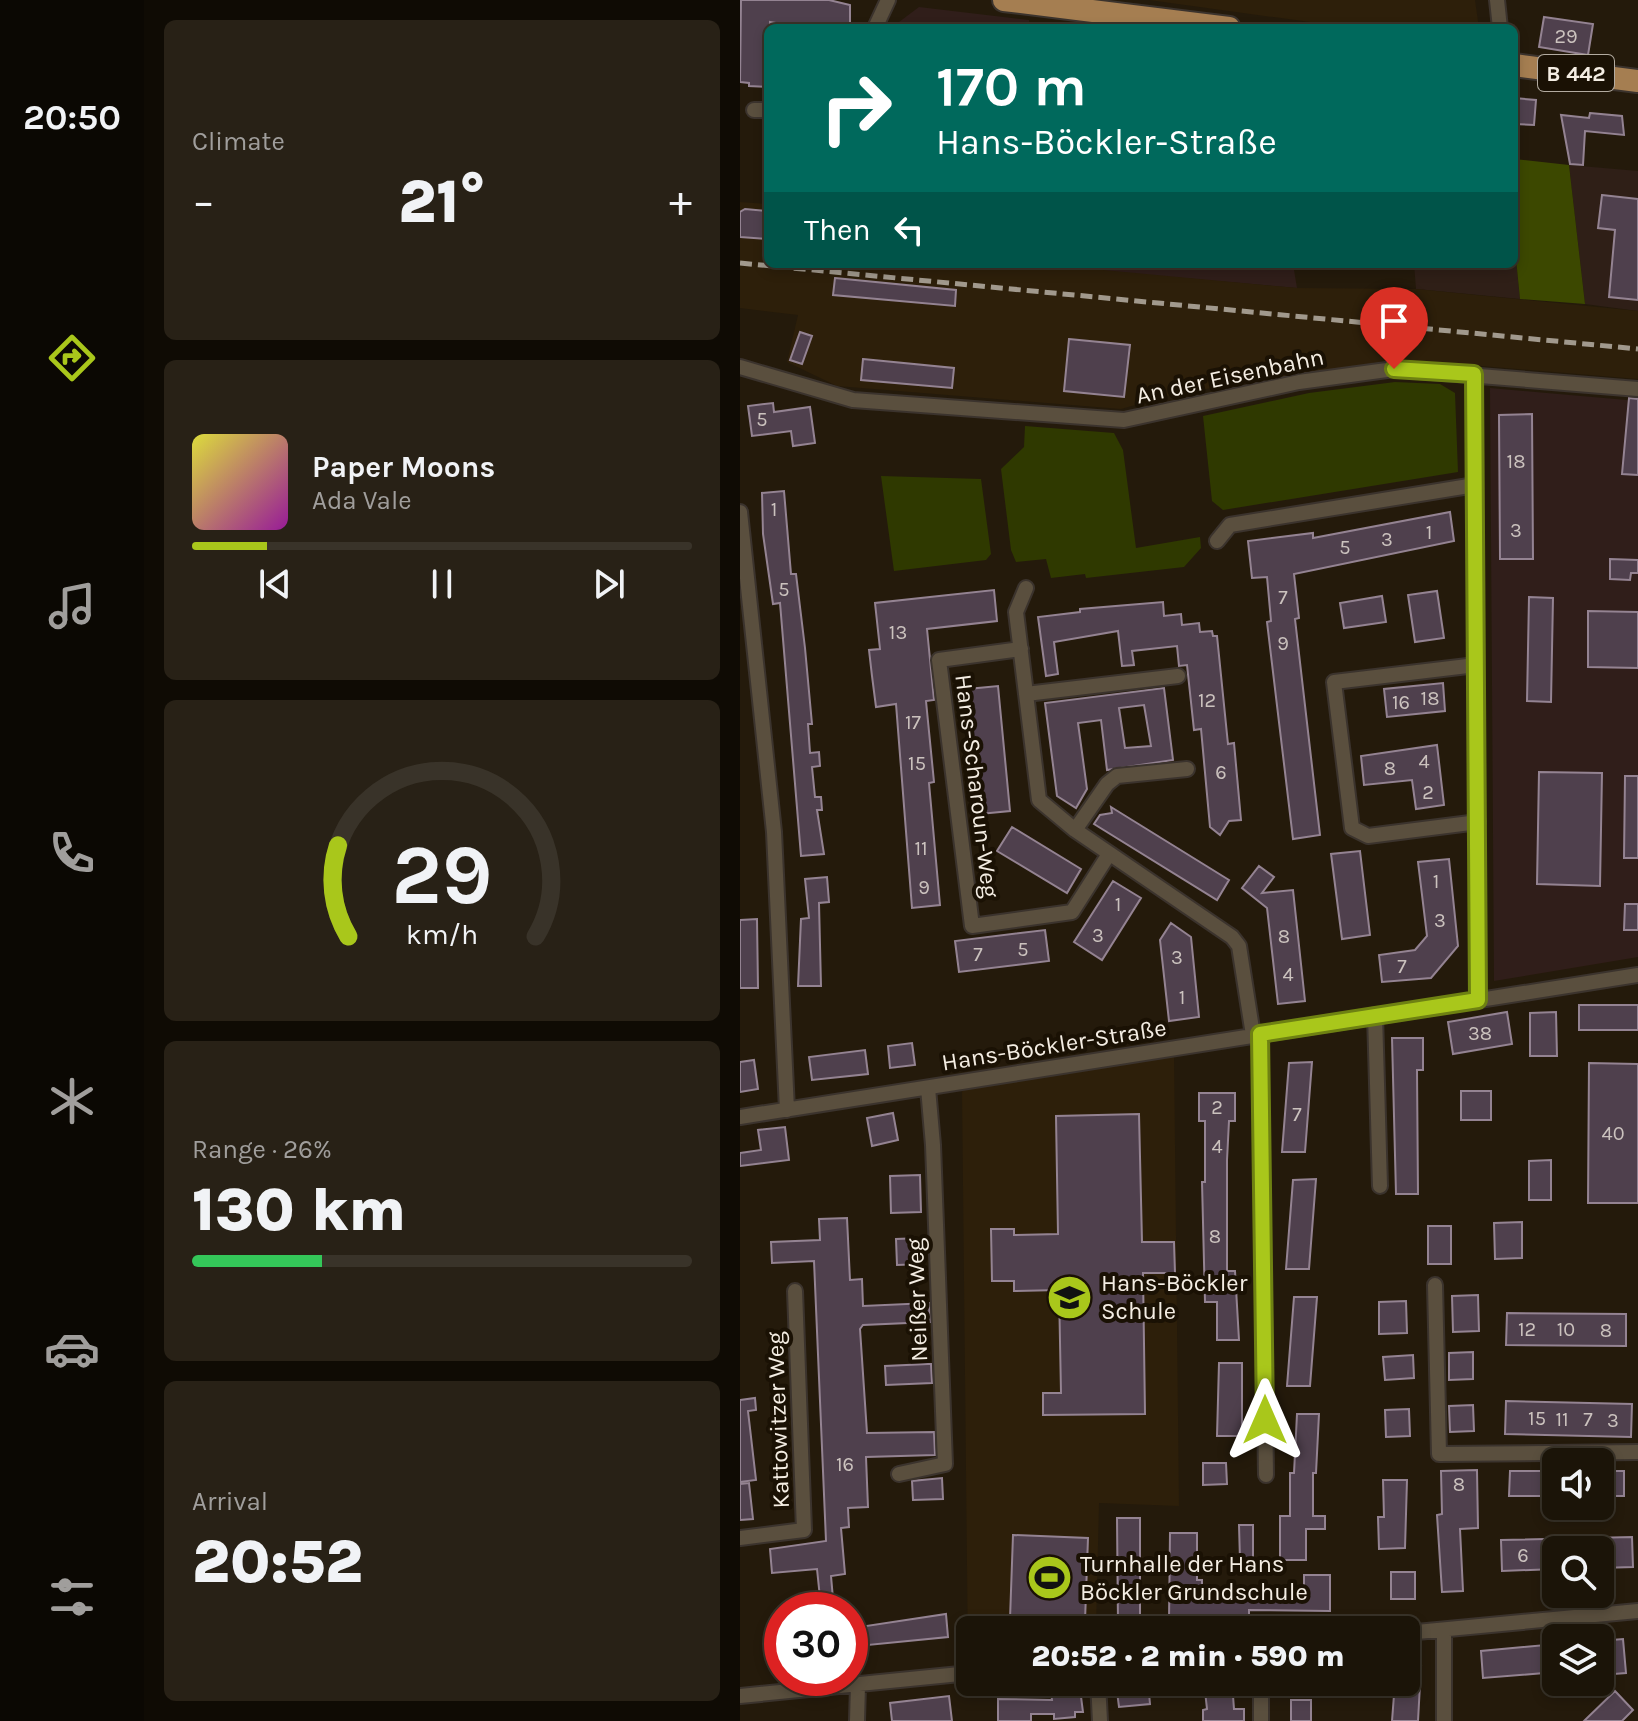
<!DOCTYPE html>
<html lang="en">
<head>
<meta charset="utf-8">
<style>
  body { margin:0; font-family:Karla,sans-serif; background:#282116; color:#f1f3f6; height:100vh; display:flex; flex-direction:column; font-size:30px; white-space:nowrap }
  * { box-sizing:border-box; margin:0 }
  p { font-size:26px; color:#a09e9c }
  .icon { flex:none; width:44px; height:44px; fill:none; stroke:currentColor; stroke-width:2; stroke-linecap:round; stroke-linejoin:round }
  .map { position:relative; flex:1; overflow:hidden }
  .drawer { display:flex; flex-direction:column; gap:20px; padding:20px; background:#0f0b04; width:596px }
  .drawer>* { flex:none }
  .banner { position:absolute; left:24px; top:24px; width:754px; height:244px; border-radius:12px; box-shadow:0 4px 12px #0003,0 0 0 2px #393329; background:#00695c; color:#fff; overflow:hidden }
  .fabs { position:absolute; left:802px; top:1448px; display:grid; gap:16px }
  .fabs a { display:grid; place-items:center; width:72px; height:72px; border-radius:12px; background:#1b1408; box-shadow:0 4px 12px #0003,0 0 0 2px #393329; font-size:40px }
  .speed { position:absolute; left:24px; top:1592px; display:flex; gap:16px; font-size:40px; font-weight:700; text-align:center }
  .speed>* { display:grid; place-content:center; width:104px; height:104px; border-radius:50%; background:#1b1408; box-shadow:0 4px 12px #0003,0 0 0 2px #393329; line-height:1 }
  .speed .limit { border:12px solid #d22; background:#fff; color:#111 }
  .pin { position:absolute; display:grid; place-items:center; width:68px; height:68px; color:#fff; margin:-82px -34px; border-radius:50% 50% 50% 0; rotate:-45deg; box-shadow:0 0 8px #0007 }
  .pin .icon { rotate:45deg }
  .me { position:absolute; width:88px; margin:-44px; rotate:0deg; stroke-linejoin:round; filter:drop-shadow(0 0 6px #0008) }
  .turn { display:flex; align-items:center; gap:28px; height:168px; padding:0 40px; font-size:36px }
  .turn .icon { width:104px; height:104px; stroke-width:2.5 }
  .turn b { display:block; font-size:56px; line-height:68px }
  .then { display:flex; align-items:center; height:76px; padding:0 40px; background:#0003; gap:16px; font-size:30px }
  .big { font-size:60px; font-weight:800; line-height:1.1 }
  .drawer .card { flex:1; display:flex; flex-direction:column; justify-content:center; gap:12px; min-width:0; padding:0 28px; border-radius:12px; background:#282116 }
  .drawer .dial { align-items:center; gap:0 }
  .dial svg { height:208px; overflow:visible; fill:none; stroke:#393329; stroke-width:7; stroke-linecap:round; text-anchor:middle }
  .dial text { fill:#f1f3f6; stroke:none }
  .song { display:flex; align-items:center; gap:24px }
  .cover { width:96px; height:96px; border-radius:12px; background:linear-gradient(135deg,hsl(60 70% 55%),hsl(300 70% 35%)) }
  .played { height:8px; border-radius:4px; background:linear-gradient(90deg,#a9c71b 15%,#393329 15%) }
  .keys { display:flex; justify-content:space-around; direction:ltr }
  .heat { display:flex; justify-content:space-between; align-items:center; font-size:44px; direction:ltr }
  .charge { height:12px; border-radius:6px; background:linear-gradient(90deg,#34c759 26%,#393329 0) }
  .trip { position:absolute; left:216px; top:1616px; width:464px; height:80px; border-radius:12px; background:#1b1408; box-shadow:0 4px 12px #0003,0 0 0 2px #393329; font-weight:800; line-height:80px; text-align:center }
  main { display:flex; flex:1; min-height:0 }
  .tabs { display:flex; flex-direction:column; width:144px; justify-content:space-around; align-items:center; background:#0b0803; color:#a09e9c }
  .tabs .icon { width:56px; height:56px }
  .tabs .current { color:#a9c71b }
  .tabs b { font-size:36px; color:#f1f3f6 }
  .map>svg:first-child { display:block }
  .commercial { fill:#2f1f17 }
  .industrial { fill:#301e1a }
  .built { fill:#2d1f0a }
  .green { fill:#2f3900 }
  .forest { fill:#3c4800 }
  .building { fill:#4f404d; stroke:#948392; stroke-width:2; fill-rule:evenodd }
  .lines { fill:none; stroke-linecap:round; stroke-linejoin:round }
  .street-casing { stroke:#3b332d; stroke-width:18 }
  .primary-casing { stroke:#3b332d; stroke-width:26 }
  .street { stroke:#5a4f3e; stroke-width:14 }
  .primary { stroke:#a57e51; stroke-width:22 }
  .rail { stroke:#a1998d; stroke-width:5; stroke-dasharray:12 6; stroke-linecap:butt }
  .route-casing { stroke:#6e8112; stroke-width:20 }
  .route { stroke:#a9c71b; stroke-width:14 }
  .labels { text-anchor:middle; stroke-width:8; stroke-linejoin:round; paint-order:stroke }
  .number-label { font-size:20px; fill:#cbc2be }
  .shield { fill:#1a1104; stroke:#b3aba0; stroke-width:2 }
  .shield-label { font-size:22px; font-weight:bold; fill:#f4ede3 }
  .street-label { font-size:24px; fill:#f4ede3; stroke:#1a1104 }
  .poi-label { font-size:24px; fill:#f4ede3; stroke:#1a1104; text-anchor:start }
</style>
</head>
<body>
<main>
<nav class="tabs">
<b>20:50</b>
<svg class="icon current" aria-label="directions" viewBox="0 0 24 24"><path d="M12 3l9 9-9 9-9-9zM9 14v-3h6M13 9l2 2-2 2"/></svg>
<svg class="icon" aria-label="music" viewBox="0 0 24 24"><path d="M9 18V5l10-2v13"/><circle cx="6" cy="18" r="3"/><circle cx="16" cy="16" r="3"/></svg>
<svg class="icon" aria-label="phone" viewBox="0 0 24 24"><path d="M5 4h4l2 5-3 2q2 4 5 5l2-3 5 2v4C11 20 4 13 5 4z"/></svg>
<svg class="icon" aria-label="climate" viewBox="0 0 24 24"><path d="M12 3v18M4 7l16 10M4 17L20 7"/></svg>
<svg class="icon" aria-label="car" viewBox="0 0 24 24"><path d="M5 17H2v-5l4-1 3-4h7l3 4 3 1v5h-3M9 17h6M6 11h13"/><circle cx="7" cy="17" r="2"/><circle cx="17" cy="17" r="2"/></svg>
<svg class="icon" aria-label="filters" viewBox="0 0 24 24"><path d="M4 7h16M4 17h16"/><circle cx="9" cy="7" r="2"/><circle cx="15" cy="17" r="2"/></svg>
</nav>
<section class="drawer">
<div class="card"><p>Climate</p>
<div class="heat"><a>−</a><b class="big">21°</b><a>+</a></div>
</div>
<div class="card">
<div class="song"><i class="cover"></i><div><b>Paper Moons</b><p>Ada Vale</p></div></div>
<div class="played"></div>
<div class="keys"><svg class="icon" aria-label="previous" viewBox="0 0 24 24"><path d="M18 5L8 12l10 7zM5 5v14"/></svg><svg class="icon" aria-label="pause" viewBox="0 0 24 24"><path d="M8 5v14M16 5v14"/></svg><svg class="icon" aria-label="next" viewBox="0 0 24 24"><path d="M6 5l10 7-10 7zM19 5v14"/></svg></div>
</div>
<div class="card dial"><svg viewBox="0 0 100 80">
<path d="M14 69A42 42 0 1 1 86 69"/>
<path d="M14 69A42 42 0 0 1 10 34" stroke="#a9c71b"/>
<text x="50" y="56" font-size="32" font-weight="700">29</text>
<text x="50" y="72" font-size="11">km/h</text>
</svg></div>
<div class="card"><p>Range · 26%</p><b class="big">130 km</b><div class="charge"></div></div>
<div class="card"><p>Arrival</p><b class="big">20:52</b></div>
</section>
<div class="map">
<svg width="898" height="1721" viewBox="0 0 898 1721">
  <rect width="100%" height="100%" fill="#241a0b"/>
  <path class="commercial" d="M829,165L898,171V311L845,304Z
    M774,239L780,299L676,289L674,264H774Z"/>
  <path class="industrial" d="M179,7L289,20L290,28H151Z
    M289,264H553L557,288L314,267Z
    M750,388L898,401V957L754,981Z"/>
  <path class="built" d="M409,0H735L739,28H613Z
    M0,202L28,204V264H299L557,288L676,289L898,311V379L658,359L434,394L381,409L97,386L47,362L58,315L0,308Z
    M434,1055L439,1506L359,1503L356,1630H230L228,1660L222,1090Z"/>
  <path class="green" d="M655,382L700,384L715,393L718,472L483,510L472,501L463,416L569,393Z
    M285,426L374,433L383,450L396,548L460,537L461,548L444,567L346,578L345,574L311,578L306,559L276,562L271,550L261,469L284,447Z
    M141,476L241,479L251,554L246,560L154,571Z"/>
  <path class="forest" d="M774,159L829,165L845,304L780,299L774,239Z"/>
  <path class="building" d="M1,0H89L110,5V28H64L30,22L28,87L9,86V83L0,82Z
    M804,17L853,24L848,55L799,47Z
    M774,98L796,100L794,125L774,124Z
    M850,113L882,116L884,135L845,131L843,165L830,164L821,115L849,118Z
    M862,195L898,199V300L869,297L875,230L858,228Z
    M5,209L28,211V239L0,237V212Z
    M95,278L216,290L215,306L93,295Z
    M60,332L72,336L62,364L50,360Z
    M329,339L390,345L384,397L324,391Z
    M123,359L214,368L212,388L121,380Z
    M889,398L898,399V475L882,474Z
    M33,403L34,412L70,407L75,443L53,446L51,431L12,436L8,406Z
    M792,414L793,559H760L759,415Z
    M44,491L51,574H56L65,648L72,724H68L70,753L79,752L80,766L72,767L75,797H81L82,810H77L84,854L61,856L40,603L33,604L23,534L22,493Z
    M710,512L714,541L554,574L559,618L555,619L580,835L553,839L527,622L531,621L527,577L512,578L508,541L573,533V538Z
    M870,559L898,560V573H891L890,580L870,579Z
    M254,590L257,621L187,629L194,700L186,701L194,782L189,783L200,905L172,908L156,704L136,707L132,676L129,650L140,649L135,603Z
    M697,591L704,638L675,642L668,595Z
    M642,596L646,622L604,628L600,603Z
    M789,597L813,598L811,702L787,701Z
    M423,602L424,616L441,614L442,625L459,623L460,632L472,631L473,636H477L488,744L494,743L501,820L489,821L480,835L470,827L461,729L454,730L447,665L439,666L437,646L392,651L394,665L382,666L378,631L314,642L318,674L306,676L298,617L340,612V609Z
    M848,611L898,612V668L848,667Z
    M703,683L705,711L647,717L644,689Z
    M258,686L270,811L240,814L228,689Z
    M424,688L433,760L367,770L361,720L338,723L347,789L336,808L317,796L305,703ZM404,705L411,746L385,748L379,708Z
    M697,745L704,805L676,809L672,780L624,785L621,756Z
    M799,772L862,773L860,886L797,884Z
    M885,776H898V858H884Z
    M371,807L489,880L477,900L354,824L360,815L372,813Z
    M272,827L341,869L327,893L257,851Z
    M620,851L630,935L602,939L591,854Z
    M709,859L718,946L691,978L642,982L639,955L675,950L687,936L678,862Z
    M519,866L534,877L522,893L553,890L565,1001L538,1004L527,908L502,888Z
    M87,877L89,902L79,903L81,986H58L61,919L69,918L65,879Z
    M373,881L401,898L362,960L334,942Z
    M885,904H898V930H884Z
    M17,919L18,988H0V920Z
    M431,923L451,937L459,1017L429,1021L420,940Z
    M305,930L309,961L219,972L215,941Z
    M839,1005H898V1030H839Z
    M767,1012L772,1044L713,1054L708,1022Z
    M816,1012L817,1056H790V1013Z
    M652,1038H683V1070H677L678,1194H656Z
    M172,1043L175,1065L150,1068L148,1046Z
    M125,1050L128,1074L72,1080L69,1057Z
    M14,1060L18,1089L0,1092V1062Z
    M572,1062L565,1152H542L549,1063Z
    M849,1063L898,1064V1203H848Z
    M721,1091H751V1120H721Z
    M459,1093H495V1121H489L487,1160V1271H495L499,1340H477V1302H465L462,1182H465V1121H459Z
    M153,1113L158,1140L132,1146L127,1118Z
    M399,1114L402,1242H434L435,1273H403L405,1414L303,1415V1393H321L319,1290L274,1291V1281H252L251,1229H274V1235L318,1234L316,1116Z
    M45,1127L49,1160L0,1166V1153L21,1150L18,1130Z
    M811,1160V1200H789V1161Z
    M180,1175L181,1212L151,1213L150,1176Z
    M576,1179L569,1269H546L553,1180Z
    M107,1218L110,1280L122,1279L123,1306L189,1303L190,1322L123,1325L120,1329L127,1433L194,1432L195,1455L126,1457L128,1507L108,1508L109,1527L101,1528L105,1574L91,1576L94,1610H75L74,1599L80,1598L77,1569L32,1573L30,1549L86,1541L74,1261L32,1263L31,1242L80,1240L79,1219Z
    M782,1222V1258L755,1259L754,1223Z
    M688,1226H711V1264H688Z
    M181,1238L182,1264L157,1265L156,1239Z
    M738,1295L739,1331L713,1332L712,1296Z
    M554,1297H577L570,1386H547Z
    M666,1301L667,1333L639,1334V1302Z
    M767,1313L886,1314V1346L766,1345Z
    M733,1352V1379L709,1380V1353Z
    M673,1355L674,1378L645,1380L643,1357Z
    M479,1363H502V1436H477Z
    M188,1364H191L192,1383L146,1385L145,1366Z
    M15,1398L16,1410L8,1411L16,1480L0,1482V1400Z
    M766,1401L892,1404L891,1437L765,1434Z
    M733,1405L734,1431L710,1432L709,1406Z
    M669,1409L670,1436L646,1437L645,1410Z
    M557,1414H579L576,1473H573V1516H585V1529H566V1560H540V1516H550V1473H554Z
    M463,1463H486L487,1484L463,1485Z
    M737,1470L738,1528L720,1529L723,1591L702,1592L697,1515L702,1514L701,1471Z
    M770,1471H816V1496H769Z
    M860,1471H884V1496H860Z
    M202,1478L203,1499L173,1500L172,1481Z
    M643,1480H667L665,1548L639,1549L638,1517H644Z
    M9,1483L13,1519L0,1520V1484Z
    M377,1518H400V1624L378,1625Z
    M499,1525H513V1560H500Z
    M430,1533H457V1580H462V1590L564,1588V1575H590V1611L509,1610V1618L429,1621Z
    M273,1535L348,1538L345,1621L270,1619Z
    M892,1537L893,1567L860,1568V1550H816V1569L762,1571L761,1540Z
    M651,1572H675V1599H651Z
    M206,1614L208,1637L128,1645L126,1626Z
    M883,1639L886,1673L874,1674L872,1640Z
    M816,1644V1672L743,1678L741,1651Z
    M666,1666H681L678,1721H652L655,1682H666Z
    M408,1682L410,1704L379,1707L376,1684Z
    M464,1682H492L494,1709H504V1721H463V1710L467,1709Z
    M340,1689L343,1712H335V1717L314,1719V1714H291V1721H258V1699L312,1700L311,1692Z
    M875,1691L893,1710L882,1721H844Z
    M209,1696L212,1721H152L150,1703Z
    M551,1700H571V1721H551Z"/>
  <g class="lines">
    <defs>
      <path id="street" d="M757,0L760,28
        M135,28L148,0
        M14,110H28
        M0,367L113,400L384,420L559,382L654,369L898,389
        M734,374L738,1000
        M0,512L34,832L47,1110
        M477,541L490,525L735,485
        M286,588L276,612L299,800L335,830L492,937L499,946L513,1035
        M281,649L199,660L232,926L332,912L369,854
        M736,665L594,682L612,828L628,836L738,822
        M286,694L438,676
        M335,830L367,784L377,776L447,769
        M635,1015L640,1186
        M520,1034L526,1475
        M0,1117L898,975
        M695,1285L699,1454L898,1452
        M159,1474L205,1464L193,1145L188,1088
        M0,1538L64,1530L55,1291
        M704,1630V1721
        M666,1633L898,1611
        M358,1682L360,1721
        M521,1682V1721
        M0,1696L230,1673
        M117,1721L118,1685"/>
      <path id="primary" d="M264,0L489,28
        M774,65L898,81"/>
    </defs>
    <use href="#street" class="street-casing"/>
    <use href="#primary" class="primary-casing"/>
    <use href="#street" class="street"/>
    <use href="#primary" class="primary"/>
    <path class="rail" d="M0,263L898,349"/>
  </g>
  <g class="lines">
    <defs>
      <path id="route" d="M525,1420L520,1034L738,1000L734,374L654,369"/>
    </defs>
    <use href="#route" class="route-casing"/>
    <use href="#route" class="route"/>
  </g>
  <defs>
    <symbol id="school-disc" viewBox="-11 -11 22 22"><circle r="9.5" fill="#a9c71b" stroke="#1a1104"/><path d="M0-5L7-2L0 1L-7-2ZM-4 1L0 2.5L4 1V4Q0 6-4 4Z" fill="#111"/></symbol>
    <symbol id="stadium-disc" viewBox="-11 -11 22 22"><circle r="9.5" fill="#a9c71b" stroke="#1a1104"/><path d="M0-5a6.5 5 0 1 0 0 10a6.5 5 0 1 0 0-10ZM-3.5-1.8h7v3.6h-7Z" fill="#111"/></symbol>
  </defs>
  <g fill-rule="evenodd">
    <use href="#school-disc" x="304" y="1272" width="51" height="51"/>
    <use href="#stadium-disc" x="284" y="1552" width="51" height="51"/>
  </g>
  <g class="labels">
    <g class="number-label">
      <text x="826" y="43">29</text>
      <text x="22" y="426">5</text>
      <text x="776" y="468">18</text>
      <text x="34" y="516">1</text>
      <text x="776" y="537">3</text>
      <text x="689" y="539">1</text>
      <text x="647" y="546">3</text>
      <text x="605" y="554">5</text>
      <text x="44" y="596">5</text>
      <text x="543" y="604">7</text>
      <text x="158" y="639">13</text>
      <text x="543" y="650">9</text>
      <text x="690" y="705">18</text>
      <text x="467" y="707">12</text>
      <text x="661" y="709">16</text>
      <text x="173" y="729">17</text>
      <text x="684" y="768">4</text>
      <text x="177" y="770">15</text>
      <text x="650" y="775">8</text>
      <text x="481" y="779">6</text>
      <text x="688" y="799">2</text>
      <text x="181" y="855">11</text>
      <text x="696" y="888">1</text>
      <text x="184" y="894">9</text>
      <text x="378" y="911">1</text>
      <text x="700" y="927">3</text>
      <text x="358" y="942">3</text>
      <text x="544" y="943">8</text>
      <text x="283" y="956">5</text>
      <text x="238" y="961">7</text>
      <text x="437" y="964">3</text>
      <text x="662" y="973">7</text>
      <text x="548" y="981">4</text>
      <text x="442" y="1004">1</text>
      <text x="740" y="1040">38</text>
      <text x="477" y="1114">2</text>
      <text x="557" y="1121">7</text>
      <text x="873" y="1140">40</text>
      <text x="477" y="1153">4</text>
      <text x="475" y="1243">8</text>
      <text x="787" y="1336">12</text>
      <text x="826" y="1336">10</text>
      <text x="866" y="1337">8</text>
      <text x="797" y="1425">15</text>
      <text x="822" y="1426">11</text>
      <text x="848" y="1426">7</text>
      <text x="873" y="1427">3</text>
      <text x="105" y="1471">16</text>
      <text x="719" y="1491">8</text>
      <text x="783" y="1562">6</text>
    </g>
    <rect class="shield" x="798" y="55" width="76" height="36" rx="6"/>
    <g class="shield-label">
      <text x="836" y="81">B 442</text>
    </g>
    <g class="street-label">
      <text transform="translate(490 376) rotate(-12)" y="8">An der Eisenbahn</text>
      <text transform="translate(237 786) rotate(83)" y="8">Hans-Scharoun-Weg</text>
      <text transform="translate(314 1045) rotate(-9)" y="8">Hans-Böckler-Straße</text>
      <text transform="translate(177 1300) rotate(-92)" y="8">Neißer Weg</text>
      <text transform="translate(38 1420) rotate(-92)" y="8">Kattowitzer Weg</text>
    </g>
    <g class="poi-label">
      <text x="361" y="1291">Hans-Böckler<tspan x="361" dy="28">Schule</tspan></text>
      <text x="340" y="1572">Turnhalle der Hans<tspan x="340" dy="28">Böckler Grundschule</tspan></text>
    </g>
  </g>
</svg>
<div class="fabs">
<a><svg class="icon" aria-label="sound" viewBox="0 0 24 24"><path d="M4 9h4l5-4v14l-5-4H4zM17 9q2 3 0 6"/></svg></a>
<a><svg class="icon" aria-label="search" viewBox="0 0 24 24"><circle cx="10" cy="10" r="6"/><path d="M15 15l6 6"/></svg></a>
<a><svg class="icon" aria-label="layers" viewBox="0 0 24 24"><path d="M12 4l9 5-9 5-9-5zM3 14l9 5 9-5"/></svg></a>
</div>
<div class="speed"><div class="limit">30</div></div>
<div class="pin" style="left:654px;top:369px;background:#d93025"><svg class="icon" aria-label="arrive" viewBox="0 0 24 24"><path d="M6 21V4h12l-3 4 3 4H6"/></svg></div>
<svg class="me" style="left:525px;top:1420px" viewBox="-20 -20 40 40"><path d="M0-17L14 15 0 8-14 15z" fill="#a9c71b" stroke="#fff" stroke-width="4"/></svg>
<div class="trip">20:52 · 2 min · 590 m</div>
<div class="banner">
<div class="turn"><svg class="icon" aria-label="right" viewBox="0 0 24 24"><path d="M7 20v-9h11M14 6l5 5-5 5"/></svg><div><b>170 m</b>Hans-Böckler-Straße</div></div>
<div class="then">Then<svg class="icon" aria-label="left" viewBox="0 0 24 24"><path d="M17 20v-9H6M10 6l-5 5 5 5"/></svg></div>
</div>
</div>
</main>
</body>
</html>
